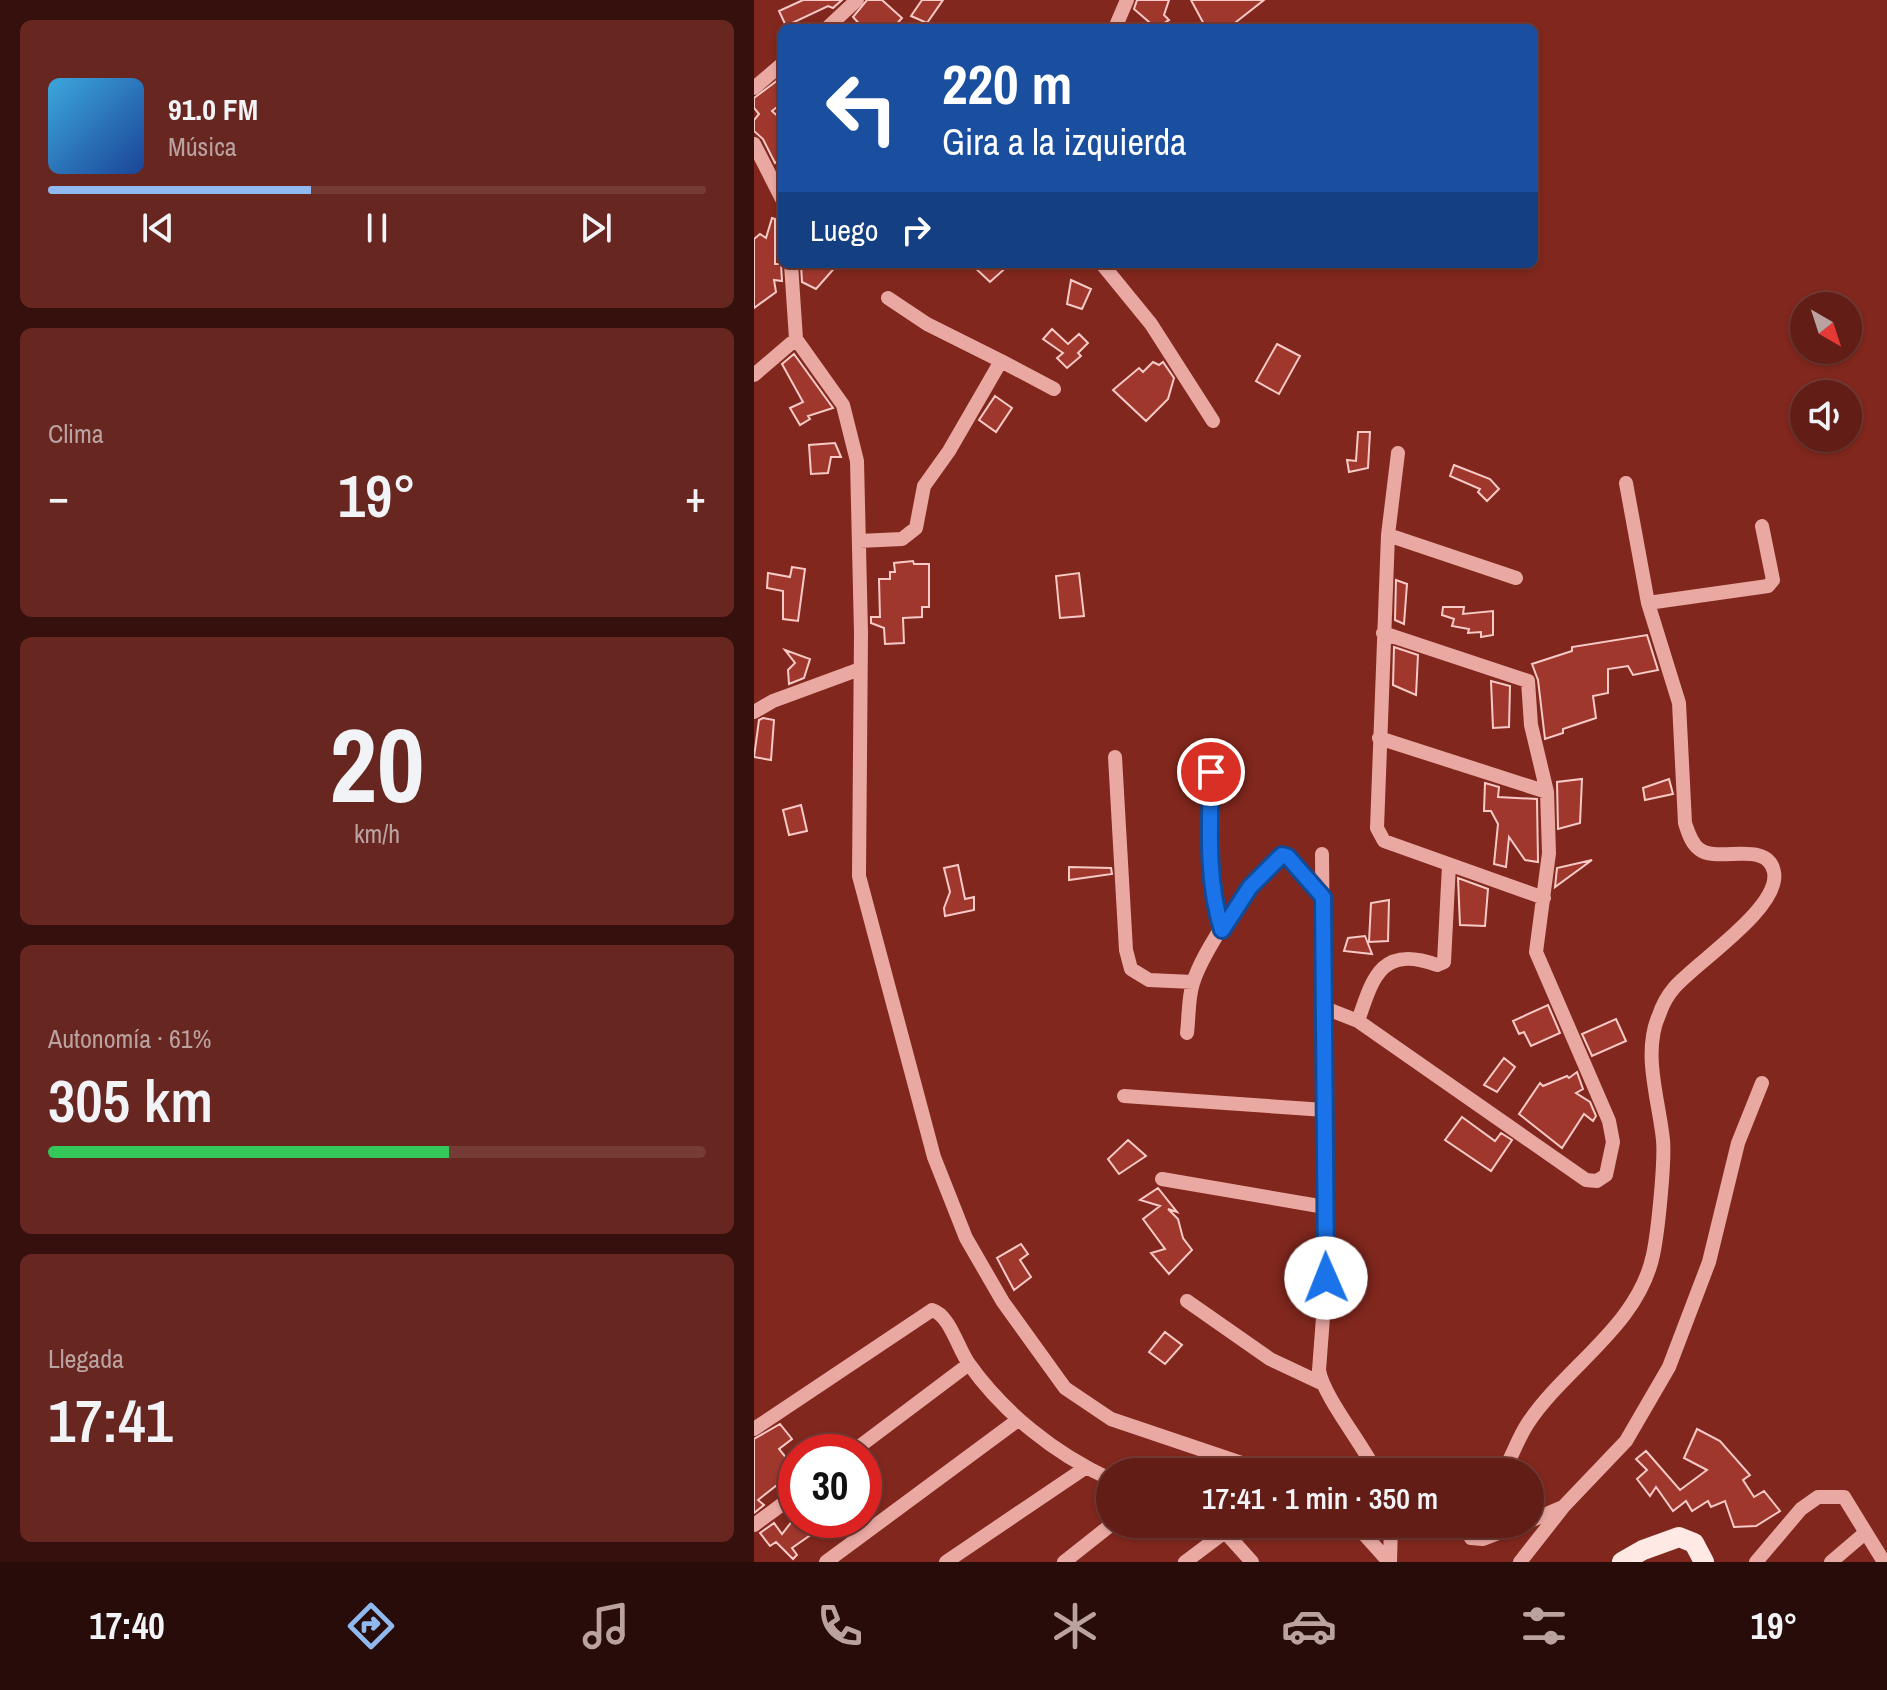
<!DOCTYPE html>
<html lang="es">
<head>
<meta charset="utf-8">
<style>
  body { margin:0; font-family:"Archivo Narrow",sans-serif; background:#67261f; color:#f1f3f6; height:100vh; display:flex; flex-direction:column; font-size:30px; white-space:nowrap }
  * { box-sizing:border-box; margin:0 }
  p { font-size:26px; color:#baa2a1 }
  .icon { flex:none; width:44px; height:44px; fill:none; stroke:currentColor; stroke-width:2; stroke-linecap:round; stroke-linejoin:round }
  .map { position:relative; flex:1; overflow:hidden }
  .drawer { display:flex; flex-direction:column; gap:20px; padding:20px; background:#35100c; width:754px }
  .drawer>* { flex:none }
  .hud { position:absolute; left:24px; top:24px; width:760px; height:244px; border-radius:12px; box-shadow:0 2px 6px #0004,0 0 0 2px #753b35; background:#1a4fa0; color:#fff; overflow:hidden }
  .needle { width:52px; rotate:141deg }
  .fabs { position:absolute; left:1036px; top:292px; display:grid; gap:16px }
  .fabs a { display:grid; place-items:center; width:72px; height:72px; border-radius:50%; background:#611d16; box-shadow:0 2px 6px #0004,0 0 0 2px #753b35; font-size:40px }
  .speed { position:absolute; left:24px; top:1434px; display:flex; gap:16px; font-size:40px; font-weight:700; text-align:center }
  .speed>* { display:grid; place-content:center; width:104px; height:104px; border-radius:50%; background:#611d16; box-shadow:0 2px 6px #0004,0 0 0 2px #753b35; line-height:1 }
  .speed .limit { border:12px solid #d22; background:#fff; color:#111 }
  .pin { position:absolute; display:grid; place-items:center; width:68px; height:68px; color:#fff; margin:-34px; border:4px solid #fff; border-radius:50%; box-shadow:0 2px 8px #0007 }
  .me { position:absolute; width:88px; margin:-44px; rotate:359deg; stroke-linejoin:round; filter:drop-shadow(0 0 6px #0008) }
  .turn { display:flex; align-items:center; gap:28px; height:168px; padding:0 32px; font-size:36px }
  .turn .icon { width:104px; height:104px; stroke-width:2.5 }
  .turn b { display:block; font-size:56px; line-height:68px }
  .then { display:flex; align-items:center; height:76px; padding:0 32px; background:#0003; gap:16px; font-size:30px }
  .big { font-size:60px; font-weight:600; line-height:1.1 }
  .drawer .card { flex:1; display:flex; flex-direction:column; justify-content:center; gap:12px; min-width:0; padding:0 28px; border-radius:12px; background:#67261f }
  .drawer .dial { align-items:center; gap:0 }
  .dial b { font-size:104px; line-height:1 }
  .song { display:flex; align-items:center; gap:24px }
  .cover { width:96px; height:96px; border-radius:12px; background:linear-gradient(135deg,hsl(200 70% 55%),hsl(220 70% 35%)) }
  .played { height:8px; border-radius:4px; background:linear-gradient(90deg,#90b9f0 40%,#753b35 40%) }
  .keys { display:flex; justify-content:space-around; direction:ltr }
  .heat { display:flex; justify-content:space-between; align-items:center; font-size:44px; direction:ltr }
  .charge { height:12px; border-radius:6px; background:linear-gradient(90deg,#34c759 61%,#753b35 0) }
  .trip { position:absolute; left:342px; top:1458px; width:448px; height:80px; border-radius:40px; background:#611d16; box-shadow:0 2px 6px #0004,0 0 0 2px #753b35; font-weight:600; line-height:80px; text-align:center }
  .tab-bar { display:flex; height:128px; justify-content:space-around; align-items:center; background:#270c09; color:#baa2a1 }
  .tab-bar .icon { width:56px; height:56px }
  .tab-bar .active { color:#90b9f0 }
  .tab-bar b { font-size:36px; color:#f1f3f6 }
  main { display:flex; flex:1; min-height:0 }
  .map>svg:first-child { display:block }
  .building { fill:#9f372d; stroke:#f7cac7; stroke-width:2 }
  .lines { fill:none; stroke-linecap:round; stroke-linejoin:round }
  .minor { stroke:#e9a8a2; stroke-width:14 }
  .major { stroke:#fee9e5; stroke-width:20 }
  .route-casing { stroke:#114b97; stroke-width:20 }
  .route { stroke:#1a73e8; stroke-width:14 }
</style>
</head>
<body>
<main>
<section class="drawer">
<div class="card">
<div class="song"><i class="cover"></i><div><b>91.0 FM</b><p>Música</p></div></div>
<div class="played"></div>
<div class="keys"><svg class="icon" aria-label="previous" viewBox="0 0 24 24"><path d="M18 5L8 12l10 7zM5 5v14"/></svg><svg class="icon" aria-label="pause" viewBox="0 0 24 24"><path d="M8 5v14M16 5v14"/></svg><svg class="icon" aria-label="next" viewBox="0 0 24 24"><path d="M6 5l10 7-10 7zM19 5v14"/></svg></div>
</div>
<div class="card"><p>Clima</p>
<div class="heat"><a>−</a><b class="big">19°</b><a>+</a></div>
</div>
<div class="card dial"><b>20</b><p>km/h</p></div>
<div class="card"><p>Autonomía · 61%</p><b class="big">305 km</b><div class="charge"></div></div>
<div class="card"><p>Llegada</p><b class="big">17:41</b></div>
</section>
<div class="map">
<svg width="1133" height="1562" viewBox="0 0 1133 1562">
  <rect width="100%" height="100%" fill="#81271d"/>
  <path class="building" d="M49,0H88L79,8L74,6L32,26L25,11Z
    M113,0H128L148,18L139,28H109L99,17Z
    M168,0H189L173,23L157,16Z
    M383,0H415L410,15L415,20L402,28L380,9Z
    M437,0H510L482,22L488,28H452Z
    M28,77V103L18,111L28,120V158L21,163L9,139L0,131V120L5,114L0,108V98Z
    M18,218L21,219V264H27L28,281L20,280L22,292L0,308V239L6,234L12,238Z
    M47,264H84L62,289L48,282Z
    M217,264H256L236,282Z
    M317,280L337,289L328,309L313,304Z
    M298,329L314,344L325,334L334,343L324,353L327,356L313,368L303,358L309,353L289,339Z
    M523,344L546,356L525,394L502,381Z
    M40,354L79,408L54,416L56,419L46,425L36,408L49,402L28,364Z
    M399,362L405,365L409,362L420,378L414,399L392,421L359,390L385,368L389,372Z
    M241,396L258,408L242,432L225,420Z
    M604,432H616L614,468L595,472L593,460L602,461Z
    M81,443L87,457H77L74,473L57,474L55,445Z
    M700,465L736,479L745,489L733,501L724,492L726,489L696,476Z
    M159,561L160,564H175V607H168V617L149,618L150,643L131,644L130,628L117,623V617H126L125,579H136V572H141L140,563Z
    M38,567L51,569L44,621L29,619V591L13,588L14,573L36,577Z
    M325,573L330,616L306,618L302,576Z
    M642,580L653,584L650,624L641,620Z
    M689,607H710L709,614L739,611V635L727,637V632L714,633L715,629L698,626L700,619L688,615Z
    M893,635L904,670L879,675L874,666L854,669V693L839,696L842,718L809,729V733L791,739L784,680L778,664L818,651V647Z
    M640,647L664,655L662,695L639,685Z
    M31,650L56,659L50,678L35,684L34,670L41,663Z
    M737,681L756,686L755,727L739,728Z
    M9,718L20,720L17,760L0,757L5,720Z
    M828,779L826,823L804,829L803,782Z
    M915,779L919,794L891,800L889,788Z
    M731,783L745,787L744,797L783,799L784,862L771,860L755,837L752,867L740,864L744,824L737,811H730Z
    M47,805L53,831L35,835L29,810Z
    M838,860L801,887L803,868Z
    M204,865L211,899L220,897V910L191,916L190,908L196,892L190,868Z
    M315,867L357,868L358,874L315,880Z
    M704,878L734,889L731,926L706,925Z
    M635,900L634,941L615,942L617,903Z
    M611,936L618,954L590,951L594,938Z
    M794,1005L806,1033L777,1046L770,1032L765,1034L759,1021Z
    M862,1019L872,1041L838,1056L828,1034Z
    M750,1058L761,1067L743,1092L730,1085Z
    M823,1072L829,1089L822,1093L836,1102L842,1116L839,1121L830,1114L808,1148L765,1114L786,1083L789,1086L813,1076L815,1078Z
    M708,1117L741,1141L747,1133L758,1140L737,1171L691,1140Z
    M374,1140L392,1156L365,1174L354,1159Z
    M404,1188L423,1212L414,1209L424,1219L429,1238L438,1250L415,1274L397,1253L411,1249L389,1219L406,1206L386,1200Z
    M267,1244L274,1254L266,1260L277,1277L260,1290L243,1258Z
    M411,1332L428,1345L411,1364L395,1352Z
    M26,1424L38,1439L25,1449L42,1470L4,1500L10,1505L0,1513V1439Z
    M943,1429L966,1441L996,1475L989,1480L1000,1497L1010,1491L1026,1511L1002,1526L980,1527L971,1501L957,1507L954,1501L938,1511L932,1501L919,1511L902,1487L896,1496L883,1479L893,1470L882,1459L892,1451L926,1490L953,1470L930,1458Z
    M39,1520H78L38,1548L43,1555L39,1559L22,1542L16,1546L6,1533L20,1523L28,1534Z"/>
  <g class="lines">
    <path class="minor" d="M73,28L103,0
      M361,28L373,0
      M0,88L28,64
      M0,144L28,199
      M37,264L42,339L89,405L103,461L107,633L105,876L180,1157L212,1238L249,1302L311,1388L357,1419L514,1472
      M348,264L397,324L459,421
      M134,298L173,324L247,361
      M0,375L42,339
      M644,453L634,535L623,828L630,841L790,898
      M634,535L762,578
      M105,541L148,539L162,528L170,486L195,451L247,361L300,389
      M894,603L1014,586L1019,580L1008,526
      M0,712L19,701L106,669
      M625,738L793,792
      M457,746C456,807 450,871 468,930
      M361,757L372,950L377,969L395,980L439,982
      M568,854L572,1278L565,1370C569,1396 608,1443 622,1472
      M571,1008L604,1021L832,1180L843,1181L852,1175L859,1142L855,1121L782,952L795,853L793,792L777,725L774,681L629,633
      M604,1021C619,976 628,945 683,965L690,962L695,865
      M433,1033C435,1017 434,998 439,983C448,952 501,872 528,855L534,857L569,897
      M370,1096L571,1110
      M408,1179L571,1207
      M433,1301L516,1359L567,1383
      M0,1429L178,1310C196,1315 204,1349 215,1364C250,1413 301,1454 356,1479
      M98,1452L215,1364
      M749,1472C758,1457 764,1438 774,1423C812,1366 884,1326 899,1255C904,1232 911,1162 909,1140C905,1100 888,1053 905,1015C908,1006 914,995 920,988C941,963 1027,908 1020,872C1014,839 963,864 945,849C937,843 934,832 931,823L925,703L894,603L872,483
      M776,1521L809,1507
      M454,1524L471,1532L498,1562
      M601,1524L635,1562
      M709,1524L717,1538L729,1539L768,1524
      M0,1525L42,1494
      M72,1562L264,1420
      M192,1562L331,1468
      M310,1562L358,1524
      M431,1562L471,1532
      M636,1562L637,1524
      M766,1562L810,1506L872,1441L915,1367L955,1262L984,1143L1008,1083
      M1002,1562L1047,1509L1064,1497H1090L1130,1562
      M1077,1562L1111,1533"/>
    <path class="major" d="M868,1562L889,1550L925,1537L940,1543L950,1562"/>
  </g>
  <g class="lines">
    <defs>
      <path id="route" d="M457,772C456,825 452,879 468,930L496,887L528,855L534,857L569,897L572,1278"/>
    </defs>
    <use href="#route" class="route-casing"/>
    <use href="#route" class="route"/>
  </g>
</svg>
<div class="fabs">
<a><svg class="needle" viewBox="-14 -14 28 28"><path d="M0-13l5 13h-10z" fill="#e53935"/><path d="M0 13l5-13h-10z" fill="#baa2a1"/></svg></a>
<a><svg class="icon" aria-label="sound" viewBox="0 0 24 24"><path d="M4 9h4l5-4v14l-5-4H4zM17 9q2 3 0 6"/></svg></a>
</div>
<div class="speed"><div class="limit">30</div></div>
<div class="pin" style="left:457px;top:772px;background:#d93025"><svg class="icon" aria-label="arrive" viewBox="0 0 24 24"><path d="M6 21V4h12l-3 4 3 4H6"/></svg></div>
<svg class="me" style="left:572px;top:1278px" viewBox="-20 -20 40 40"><circle r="19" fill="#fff"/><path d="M0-13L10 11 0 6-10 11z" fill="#1a73e8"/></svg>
<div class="trip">17:41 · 1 min · 350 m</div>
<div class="hud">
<div class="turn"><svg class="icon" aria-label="left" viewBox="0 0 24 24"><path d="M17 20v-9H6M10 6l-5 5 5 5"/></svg><div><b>220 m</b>Gira a la izquierda</div></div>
<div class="then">Luego<svg class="icon" aria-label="right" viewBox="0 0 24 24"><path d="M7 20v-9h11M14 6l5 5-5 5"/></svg></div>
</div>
</div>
</main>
<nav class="tab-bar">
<b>17:40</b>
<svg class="icon active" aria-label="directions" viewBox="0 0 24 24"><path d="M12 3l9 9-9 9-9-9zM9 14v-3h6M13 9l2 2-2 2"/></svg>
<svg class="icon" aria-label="music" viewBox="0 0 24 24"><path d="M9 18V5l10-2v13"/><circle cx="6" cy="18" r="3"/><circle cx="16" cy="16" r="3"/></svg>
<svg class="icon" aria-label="phone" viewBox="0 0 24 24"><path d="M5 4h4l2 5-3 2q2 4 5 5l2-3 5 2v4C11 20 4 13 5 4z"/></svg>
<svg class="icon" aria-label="climate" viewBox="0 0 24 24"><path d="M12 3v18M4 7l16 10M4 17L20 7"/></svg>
<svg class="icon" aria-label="car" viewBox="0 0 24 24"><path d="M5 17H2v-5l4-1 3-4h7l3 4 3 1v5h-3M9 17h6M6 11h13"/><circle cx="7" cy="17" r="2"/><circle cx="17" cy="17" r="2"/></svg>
<svg class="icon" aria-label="filters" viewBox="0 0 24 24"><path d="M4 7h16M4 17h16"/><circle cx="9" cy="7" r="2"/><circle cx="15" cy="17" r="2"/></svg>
<b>19°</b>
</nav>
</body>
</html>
